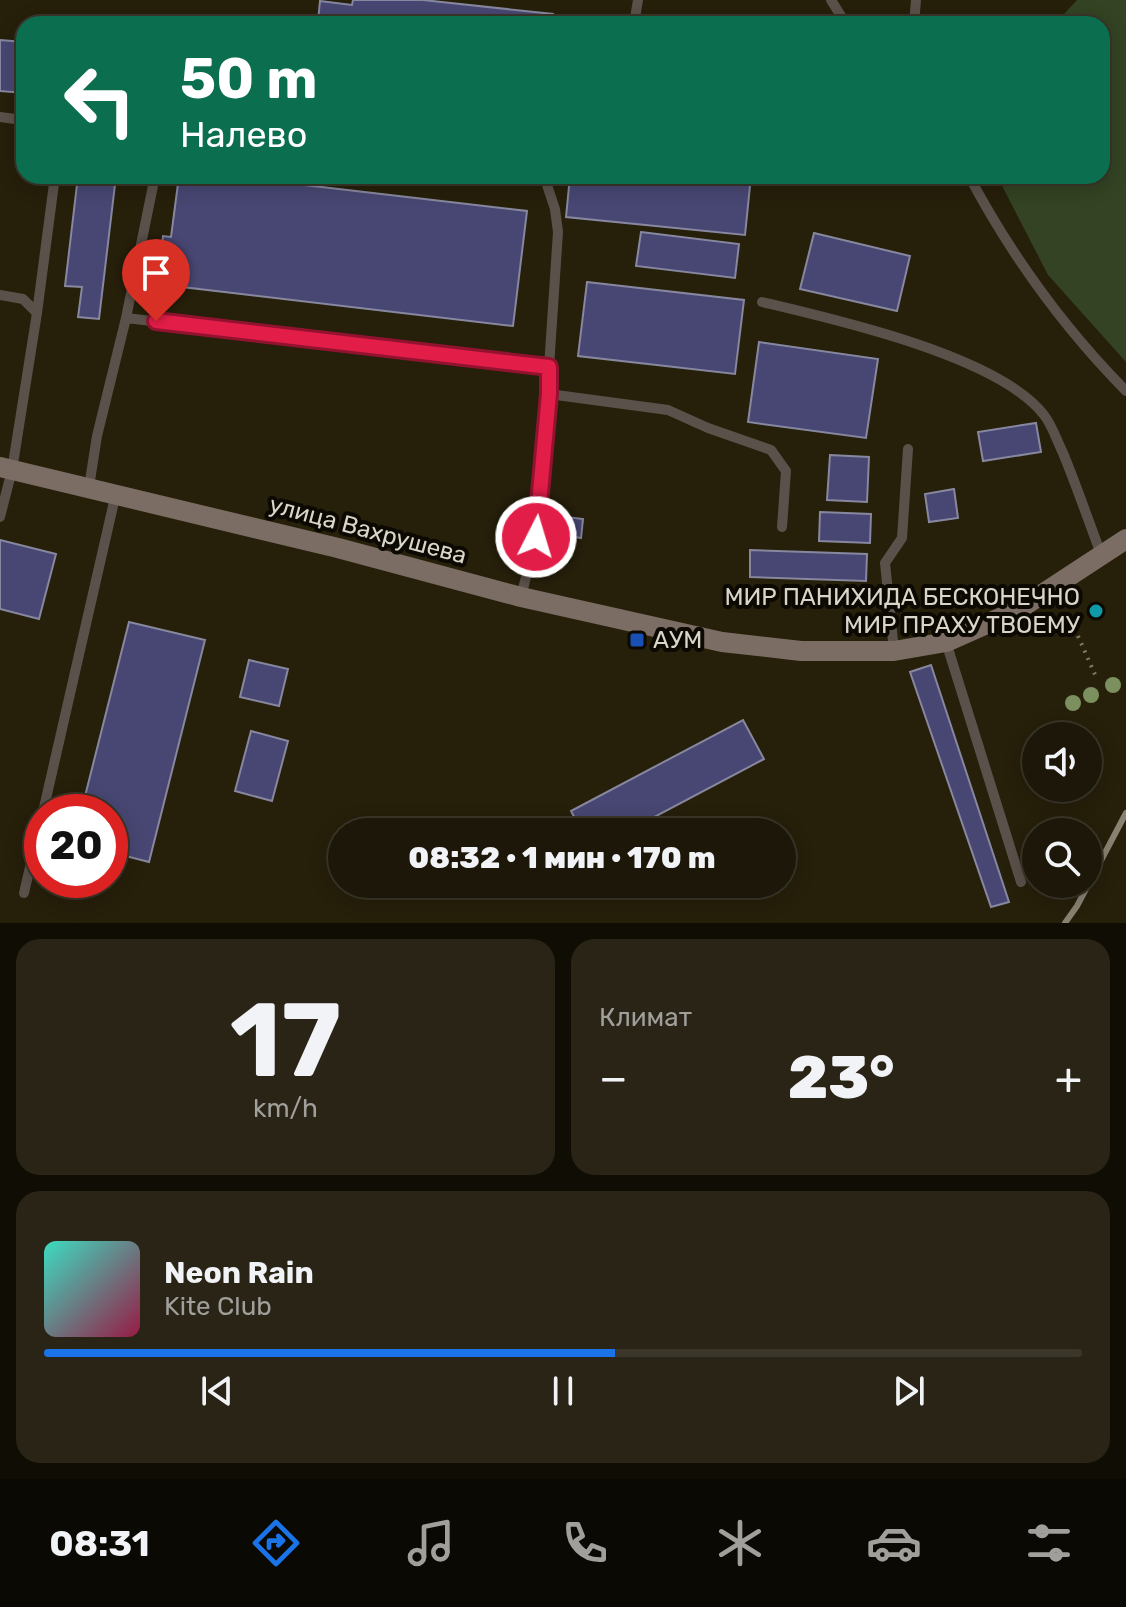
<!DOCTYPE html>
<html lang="ru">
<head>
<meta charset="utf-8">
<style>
  body { margin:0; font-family:Rubik,sans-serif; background:#292416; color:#f1f3f6; height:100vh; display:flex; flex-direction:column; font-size:30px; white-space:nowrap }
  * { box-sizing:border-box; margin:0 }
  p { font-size:26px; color:#a09f9c }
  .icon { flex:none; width:44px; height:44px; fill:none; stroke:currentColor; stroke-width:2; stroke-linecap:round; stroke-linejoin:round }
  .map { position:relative; height:923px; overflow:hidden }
  .panel { display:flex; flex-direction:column; gap:16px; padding:16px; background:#0f0d04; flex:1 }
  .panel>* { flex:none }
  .guide { position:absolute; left:16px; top:16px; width:1094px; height:168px; border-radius:24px; box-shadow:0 4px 20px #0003,0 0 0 2px #3a3629; background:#0b6e4f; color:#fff; overflow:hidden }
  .fabs { position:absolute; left:1022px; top:722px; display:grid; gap:16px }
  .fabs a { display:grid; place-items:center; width:80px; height:80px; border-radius:50%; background:#1c1708; box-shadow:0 4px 20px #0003,0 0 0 2px #3a3629; font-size:40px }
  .speed { position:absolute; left:24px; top:794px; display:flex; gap:16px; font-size:40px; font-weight:700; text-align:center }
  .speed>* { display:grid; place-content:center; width:104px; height:104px; border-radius:50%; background:#1c1708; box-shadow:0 4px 20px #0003,0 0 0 2px #3a3629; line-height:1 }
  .speed .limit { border:12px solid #d22; background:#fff; color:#111 }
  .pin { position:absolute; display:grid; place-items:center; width:68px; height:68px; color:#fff; margin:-82px -34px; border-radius:50% 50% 50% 0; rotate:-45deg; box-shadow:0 0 8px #0007 }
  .pin .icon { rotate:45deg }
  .me { position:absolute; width:88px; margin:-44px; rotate:5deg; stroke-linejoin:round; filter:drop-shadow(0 0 6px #0008) }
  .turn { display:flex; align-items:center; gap:28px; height:168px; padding:0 32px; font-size:36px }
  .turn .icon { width:104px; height:104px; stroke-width:2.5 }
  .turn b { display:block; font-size:56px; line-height:68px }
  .big { font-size:60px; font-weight:800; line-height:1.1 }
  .panel .card { flex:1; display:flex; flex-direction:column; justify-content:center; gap:12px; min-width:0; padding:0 28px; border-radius:24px; background:#292416 }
  .panel .dial { align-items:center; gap:0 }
  .dial b { font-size:104px; line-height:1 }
  .song { display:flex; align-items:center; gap:24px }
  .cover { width:96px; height:96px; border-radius:12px; background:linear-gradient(135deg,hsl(170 70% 55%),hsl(340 70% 35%)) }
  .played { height:8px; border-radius:4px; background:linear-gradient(90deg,#1a73e8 55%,#3a3629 55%) }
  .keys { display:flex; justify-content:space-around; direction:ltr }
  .heat { display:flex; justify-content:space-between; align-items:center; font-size:44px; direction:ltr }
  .panel .tiles { flex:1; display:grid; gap:16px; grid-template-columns:1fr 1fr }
  .card:last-child { grid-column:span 2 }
  .trip { position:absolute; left:328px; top:818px; width:468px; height:80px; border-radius:40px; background:#1c1708; box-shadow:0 4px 20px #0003,0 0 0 2px #3a3629; font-weight:800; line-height:80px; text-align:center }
  .tab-bar { display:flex; height:128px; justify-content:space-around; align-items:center; background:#0b0903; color:#a09f9c }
  .tab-bar .icon { width:56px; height:56px }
  .tab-bar .active { color:#1a73e8 }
  .tab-bar b { font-size:36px; color:#f1f3f6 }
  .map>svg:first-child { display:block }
  .green { fill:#334323 }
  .building { fill:#484773; stroke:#87879f; stroke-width:2 }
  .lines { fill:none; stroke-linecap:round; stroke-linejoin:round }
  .path { stroke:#7e7867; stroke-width:4; stroke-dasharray:2 6; stroke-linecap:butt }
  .service { stroke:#5b514b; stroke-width:10 }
  .secondary { stroke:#7c6d64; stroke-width:20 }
  .rail { stroke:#888272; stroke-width:6 }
  .tree { fill:#7c8f5e }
  .route-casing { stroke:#92132f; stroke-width:20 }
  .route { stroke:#e11d48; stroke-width:14 }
  .culture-dot { fill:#0f9aa8; stroke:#0c0903; stroke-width:3 }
  .transit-dot { fill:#1a4fb4; stroke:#0c0903; stroke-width:3 }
  .labels { text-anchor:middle; stroke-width:8; stroke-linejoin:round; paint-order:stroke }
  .street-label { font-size:24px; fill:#dad5c9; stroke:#0c0903 }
  .poi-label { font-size:24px; fill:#dad5c9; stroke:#0c0903; text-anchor:end }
</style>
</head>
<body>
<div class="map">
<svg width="1126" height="923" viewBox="0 0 1126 923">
  <rect width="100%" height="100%" fill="#261f0a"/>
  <path class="green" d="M1077,0H1126V362L1048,275L997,176H1102V24H1055Z"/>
  <path class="building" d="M353,0H423L553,14L552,24H352L318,21L320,1L352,5Z
    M0,40L24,42V93L0,91Z
    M78,176H116L99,319L78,317L82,287L65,286Z
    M179,176H262V180L527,211L513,326L157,284L163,236L171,237Z
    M570,176H751L745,235L566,217Z
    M641,232L739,244L735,278L636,266Z
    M814,233L910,256L897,311L800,289Z
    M587,282L744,300L735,374L578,356Z
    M759,342L878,359L866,438L748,422Z
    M1036,423L1041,452L983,461L978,432Z
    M830,455L869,457L867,502L827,500Z
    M954,489L958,518L929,522L925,494Z
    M820,512L871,514L870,543L819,541Z
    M552,515L583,519L581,538L549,533Z
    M0,540L56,554L39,619L0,609Z
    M750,550L867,554L866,581L750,577Z
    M129,622L205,640L149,862L110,852V812H81Z
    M249,660L288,669L279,706L240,697Z
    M931,665L1009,902L991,907L910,672Z
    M743,720L764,759L626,832H582L571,811Z
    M251,731L288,741L272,801L235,791Z"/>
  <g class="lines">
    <path class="path" d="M1078,636L1097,679"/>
    <path class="service" d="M831,0L846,24
      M634,24L638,0
      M914,24L916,0
      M0,117L15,119L24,124
      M969,176C1011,255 1063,327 1126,391
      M0,295L23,299L37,313L12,470L0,517
      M762,302C834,319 999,356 1044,415C1052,425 1057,441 1063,453C1077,487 1089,522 1102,557
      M37,313L55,176
      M126,318L155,176
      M549,394L668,410L708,428L771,450L786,471L782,527
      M89,487L97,436L126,318L549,367
      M521,597L536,537L549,394V367L558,232L555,209L545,179L540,176
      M946,642L1021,882
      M894,651L885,563L902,538L908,449
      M43,812L116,493
      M24,893L42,815"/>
    <path class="secondary" d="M0,467L338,548L521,597L722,642L801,651H894L946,642L1018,610L1126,539"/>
    <path class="rail" d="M1065,923L1077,906L1126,813"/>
  </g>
  <g class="tree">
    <circle cx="1113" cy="685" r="8"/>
    <circle cx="1091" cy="695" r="8"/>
    <circle cx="1073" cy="703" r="8"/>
  </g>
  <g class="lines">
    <defs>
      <path id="route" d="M156,321L549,367V394L536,537"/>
    </defs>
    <use href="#route" class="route-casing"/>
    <use href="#route" class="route"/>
  </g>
  <circle class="culture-dot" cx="1096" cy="611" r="8"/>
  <rect class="transit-dot" x="629" y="632" width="16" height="16" rx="4"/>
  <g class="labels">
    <g class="street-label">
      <text transform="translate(368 530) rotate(15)" y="8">улица Вахрушева</text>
    </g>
    <g class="poi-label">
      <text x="1080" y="605">МИР ПАНИХИДА БЕСКОНЕЧНО<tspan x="1080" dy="28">МИР ПРАХУ ТВОЕМУ</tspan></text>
      <text x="653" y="648" text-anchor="start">АУМ</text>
    </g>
  </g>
</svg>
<div class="fabs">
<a><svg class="icon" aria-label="sound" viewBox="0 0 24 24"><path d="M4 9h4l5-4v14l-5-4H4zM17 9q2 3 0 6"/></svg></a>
<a><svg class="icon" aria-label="search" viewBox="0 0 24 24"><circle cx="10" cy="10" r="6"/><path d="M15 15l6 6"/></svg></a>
</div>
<div class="speed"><div class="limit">20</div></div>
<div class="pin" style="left:156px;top:321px;background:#d93025"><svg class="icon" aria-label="arrive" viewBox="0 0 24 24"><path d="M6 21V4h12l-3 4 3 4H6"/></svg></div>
<svg class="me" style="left:536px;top:537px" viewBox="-20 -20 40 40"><circle r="17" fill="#e11d48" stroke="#fff" stroke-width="3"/><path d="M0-11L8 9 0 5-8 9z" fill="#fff"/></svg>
<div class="trip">08:32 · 1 мин · 170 m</div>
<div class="guide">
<div class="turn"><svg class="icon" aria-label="left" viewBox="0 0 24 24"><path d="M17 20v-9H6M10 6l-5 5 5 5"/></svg><div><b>50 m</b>Налево</div></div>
</div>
</div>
<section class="panel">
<div class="tiles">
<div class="card dial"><b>17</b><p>km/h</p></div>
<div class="card"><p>Климат</p>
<div class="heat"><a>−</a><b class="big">23°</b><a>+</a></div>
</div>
<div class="card">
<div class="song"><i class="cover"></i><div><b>Neon Rain</b><p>Kite Club</p></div></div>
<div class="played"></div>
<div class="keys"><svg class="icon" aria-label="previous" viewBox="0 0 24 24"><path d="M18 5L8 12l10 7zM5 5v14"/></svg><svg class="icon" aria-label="pause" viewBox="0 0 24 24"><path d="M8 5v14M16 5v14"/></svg><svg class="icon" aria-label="next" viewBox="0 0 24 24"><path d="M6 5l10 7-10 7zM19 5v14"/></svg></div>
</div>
</div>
</section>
<nav class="tab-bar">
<b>08:31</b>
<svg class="icon active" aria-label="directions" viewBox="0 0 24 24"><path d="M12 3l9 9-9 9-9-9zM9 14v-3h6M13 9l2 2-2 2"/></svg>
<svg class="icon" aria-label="music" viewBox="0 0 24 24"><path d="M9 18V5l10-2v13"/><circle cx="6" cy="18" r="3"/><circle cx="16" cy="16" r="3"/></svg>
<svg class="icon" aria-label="phone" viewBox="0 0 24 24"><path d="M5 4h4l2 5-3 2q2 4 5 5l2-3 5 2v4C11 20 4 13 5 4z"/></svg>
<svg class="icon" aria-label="climate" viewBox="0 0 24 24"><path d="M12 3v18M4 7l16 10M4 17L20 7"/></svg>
<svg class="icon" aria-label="car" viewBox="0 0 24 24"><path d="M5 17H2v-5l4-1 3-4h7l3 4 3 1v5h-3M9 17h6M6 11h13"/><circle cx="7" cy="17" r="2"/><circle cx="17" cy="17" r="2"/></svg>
<svg class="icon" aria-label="filters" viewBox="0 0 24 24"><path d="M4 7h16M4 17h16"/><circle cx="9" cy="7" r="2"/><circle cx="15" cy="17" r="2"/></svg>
</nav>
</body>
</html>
